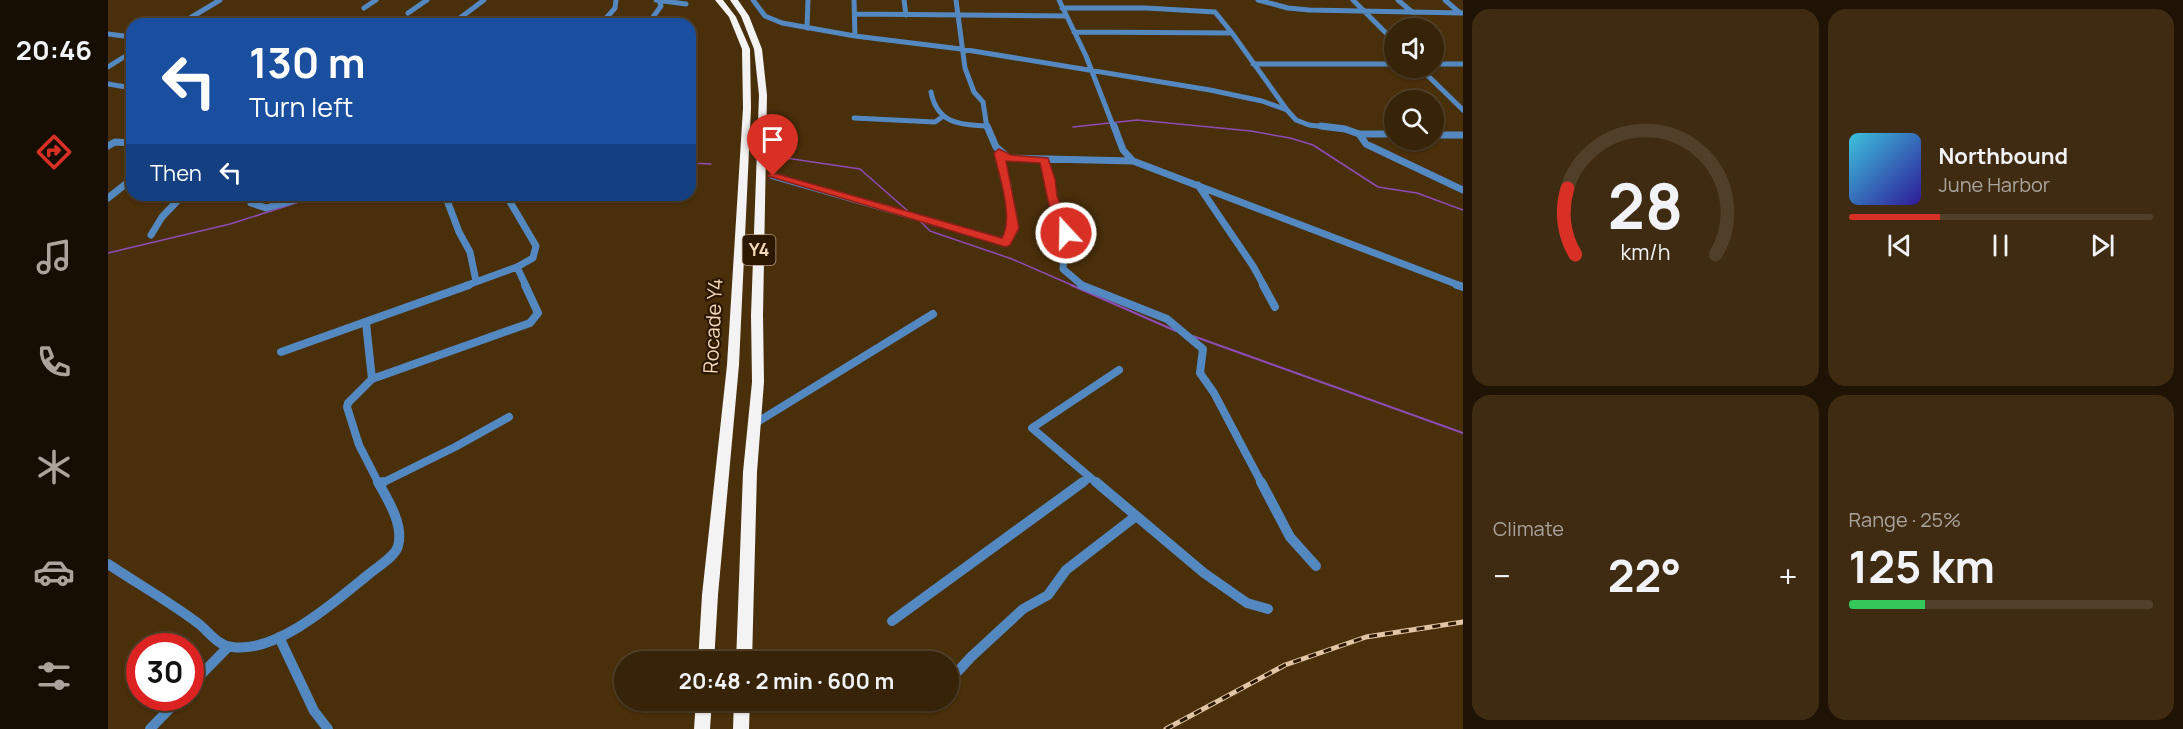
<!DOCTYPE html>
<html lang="en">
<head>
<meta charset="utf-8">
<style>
  body { margin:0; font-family:Manrope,sans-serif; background:#3e2b12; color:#f1f3f6; height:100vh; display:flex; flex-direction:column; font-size:22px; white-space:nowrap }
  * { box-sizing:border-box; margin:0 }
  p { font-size:20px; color:#aaa49c }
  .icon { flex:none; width:33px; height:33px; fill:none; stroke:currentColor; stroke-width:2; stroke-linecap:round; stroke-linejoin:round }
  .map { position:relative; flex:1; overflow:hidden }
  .drawer { display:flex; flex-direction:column; gap:9px; padding:9px; background:#1e1304; width:720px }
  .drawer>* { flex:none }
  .banner { position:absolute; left:18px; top:18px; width:570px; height:183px; border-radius:18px; box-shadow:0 2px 4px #0004,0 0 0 2px #514029; background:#1a4fa0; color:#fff; overflow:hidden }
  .tools { position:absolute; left:1276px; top:18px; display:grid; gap:12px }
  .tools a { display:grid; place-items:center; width:60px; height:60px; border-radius:50%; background:#372308; box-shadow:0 2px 4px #0004,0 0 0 2px #514029; font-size:30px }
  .speed { position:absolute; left:18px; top:633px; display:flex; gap:12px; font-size:30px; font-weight:700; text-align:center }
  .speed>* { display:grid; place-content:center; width:78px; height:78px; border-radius:50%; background:#372308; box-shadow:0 2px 4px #0004,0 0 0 2px #514029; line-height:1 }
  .speed .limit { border:9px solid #d22; background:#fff; color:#111 }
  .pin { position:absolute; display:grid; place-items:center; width:51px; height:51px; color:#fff; margin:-62px -26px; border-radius:50% 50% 50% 0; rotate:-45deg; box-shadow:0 0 6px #0007 }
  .pin .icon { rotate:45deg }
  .me { position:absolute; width:66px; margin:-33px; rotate:339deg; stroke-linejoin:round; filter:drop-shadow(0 0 4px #0008) }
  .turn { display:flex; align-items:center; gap:21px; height:126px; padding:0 24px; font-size:27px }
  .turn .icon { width:78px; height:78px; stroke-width:2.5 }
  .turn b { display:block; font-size:42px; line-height:51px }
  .then { display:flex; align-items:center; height:57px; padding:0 24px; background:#0003; gap:12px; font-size:22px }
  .big { font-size:45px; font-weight:700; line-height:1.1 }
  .drawer .card { flex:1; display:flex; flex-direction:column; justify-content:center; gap:9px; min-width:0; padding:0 21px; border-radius:18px; background:#3e2b12 }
  .drawer .dial { align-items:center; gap:0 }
  .dial svg { height:156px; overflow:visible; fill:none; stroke:#514029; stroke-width:7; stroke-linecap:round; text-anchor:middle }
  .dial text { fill:#f1f3f6; stroke:none }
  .song { display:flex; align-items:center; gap:18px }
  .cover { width:72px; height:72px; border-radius:9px; background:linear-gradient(135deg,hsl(190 70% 55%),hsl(250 70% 35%)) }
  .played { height:6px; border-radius:3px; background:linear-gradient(90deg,#d93025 30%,#514029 30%) }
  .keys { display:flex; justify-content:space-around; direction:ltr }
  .heat { display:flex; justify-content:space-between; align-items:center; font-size:33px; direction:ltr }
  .charge { height:9px; border-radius:4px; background:linear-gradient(90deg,#34c759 25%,#514029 0) }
  .drawer .tiles { flex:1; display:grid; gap:9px; grid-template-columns:repeat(2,1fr) }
  .trip { position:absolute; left:506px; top:651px; width:345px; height:60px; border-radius:30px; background:#372308; box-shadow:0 2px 4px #0004,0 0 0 2px #514029; font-weight:700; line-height:60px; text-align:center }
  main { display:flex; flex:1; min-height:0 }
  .menu { display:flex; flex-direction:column; width:108px; justify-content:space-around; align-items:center; background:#160e03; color:#aaa49c }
  .menu .icon { width:42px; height:42px }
  .menu .selected { color:#d93025 }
  .menu b { font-size:27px; color:#f1f3f6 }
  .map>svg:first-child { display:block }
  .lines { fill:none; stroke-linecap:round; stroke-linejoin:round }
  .stream-far1 { stroke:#8d4db5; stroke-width:1.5 }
  .stream { stroke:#8d4db5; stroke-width:2 }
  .minor-far3 { stroke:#5389c0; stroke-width:5 }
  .minor-far2 { stroke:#5389c0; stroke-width:7 }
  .minor-far1 { stroke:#5389c0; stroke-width:8 }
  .minor { stroke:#5389c0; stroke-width:10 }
  .highway { fill:#f3f3f3; fill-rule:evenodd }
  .rail-casing { stroke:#e1c5a5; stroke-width:5 }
  .rail { stroke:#2c1800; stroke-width:3; stroke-dasharray:8; stroke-linecap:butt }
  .route { fill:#d93025; stroke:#8d1f18; stroke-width:1.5 }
  .labels { text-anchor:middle; stroke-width:4.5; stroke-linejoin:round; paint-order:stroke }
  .shield { fill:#2c1800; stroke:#b89e82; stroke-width:1.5 }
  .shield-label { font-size:18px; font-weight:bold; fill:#f4d8b9 }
  .street-label { font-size:20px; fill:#f4d8b9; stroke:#2c1800 }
</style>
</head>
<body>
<main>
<nav class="menu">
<b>20:46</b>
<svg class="icon selected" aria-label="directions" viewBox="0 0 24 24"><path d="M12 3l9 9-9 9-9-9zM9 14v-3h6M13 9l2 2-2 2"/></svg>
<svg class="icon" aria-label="music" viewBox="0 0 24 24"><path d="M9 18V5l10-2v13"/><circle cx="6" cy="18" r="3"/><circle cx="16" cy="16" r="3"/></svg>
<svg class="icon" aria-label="phone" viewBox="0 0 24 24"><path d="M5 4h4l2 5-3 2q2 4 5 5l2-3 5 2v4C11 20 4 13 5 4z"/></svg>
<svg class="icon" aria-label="climate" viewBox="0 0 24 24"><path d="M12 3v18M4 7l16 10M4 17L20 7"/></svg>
<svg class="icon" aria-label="car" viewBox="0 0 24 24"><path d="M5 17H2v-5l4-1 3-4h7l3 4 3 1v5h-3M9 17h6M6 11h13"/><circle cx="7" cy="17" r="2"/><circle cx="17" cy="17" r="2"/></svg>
<svg class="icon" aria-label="filters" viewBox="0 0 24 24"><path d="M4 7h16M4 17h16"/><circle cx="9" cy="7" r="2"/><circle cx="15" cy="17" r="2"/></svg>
</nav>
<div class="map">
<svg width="1355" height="729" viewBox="0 0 1355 729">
  <rect width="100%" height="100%" fill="#492f0a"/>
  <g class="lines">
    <path class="stream-far1" d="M965,127L1029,120L1143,131L1182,138L1205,145L1270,187L1309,193L1355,210
      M671,157L752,169L801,212
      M582,163L603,164
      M205,198L214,195
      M812,221L822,231L904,259L966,286
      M0,253L122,224L191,202"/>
    <path class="stream" d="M963,285L1068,331
      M1085,336L1355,433"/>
    <path class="minor-far3" d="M548,0L578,4
      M645,0L657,16L674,23L747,36L853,49L1102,90L1154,101L1179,110L1188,120L1201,125L1227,128
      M746,0L747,36
      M796,0L798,15
      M848,0L857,68L866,92L875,102L879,128
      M951,0L978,56L1006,128
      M1150,0L1180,8L1201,10L1355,13
      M1245,0L1287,42
      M1290,0L1304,12
      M1337,0L1352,13
      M256,8L268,0
      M954,8H1038L1107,12L1124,33
      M300,13L319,0
      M747,14L958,16
      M72,24L112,0
      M344,24L376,0
      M493,24L507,8L508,0
      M540,24L553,6L551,0
      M699,28L700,0
      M966,32L1124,33L1179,110
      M0,34L24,37
      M1145,64H1287
      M1326,64H1355
      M0,67L24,52
      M1312,68L1355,110
      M0,84L24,88
      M823,92C829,123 851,125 879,126
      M746,118L827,122L834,117"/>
    <path class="minor-far2" d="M879,126L888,147L901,158L1025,161
      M1006,126L1015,150L1025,161L1353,286
      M1213,126L1237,129L1251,134H1287
      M1251,134L1258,144L1355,190
      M1326,135H1355
      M0,146L7,142L24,143
      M936,160L944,196L962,244L956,257L955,269L975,286
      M665,176L898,243L906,228L900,186L891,153
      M1090,185L1145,266L1156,286
      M146,195L143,203L158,208L204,195
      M337,195L351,232L362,252L368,281
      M0,198L24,179
      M43,235L54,217L75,195
      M409,267L418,286
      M357,286L409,267L425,258L428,246L398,195"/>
    <path class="minor-far1" d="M973,285L1059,319L1095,349L1092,373L1106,393L1154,484
      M1155,285L1167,307
      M1349,285L1355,287
      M258,323L264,379
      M173,352L361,285
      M646,424L825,314
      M271,484L251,445L239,407L240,403L264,379L422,323L430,313L417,285
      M272,484L347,447L401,417
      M973,484L981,478
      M990,484L924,428L1011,370"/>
    <path class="minor" d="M988,482L1096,573L1139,603L1160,609
      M1153,482L1182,537L1208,566
      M271,484L275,482
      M0,564C30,584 62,602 91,624C102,633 109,645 124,647C169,654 229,600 261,574C270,566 287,557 290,546C296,525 280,500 270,482
      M784,621L975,482
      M171,637L206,711L220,729
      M840,682L863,657L915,609L940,595L958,570L1028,516
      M82,686L120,647
      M42,729L72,698"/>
    <path class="highway" d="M607,0H615L628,17L642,49L643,108L631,365L610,595L606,662H590L594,595L619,365L635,108L634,49L621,17Z
      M622,0H630L641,16L654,49L659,95L655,315L656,382L649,472L644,662H628L635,472L644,382L643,315L651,95L646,49L633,16Z
      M588,700H604L602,729H586Z
      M626,700H642L641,729H625Z"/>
    <defs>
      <path id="rail" d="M1058,729L1177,665L1258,637L1355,622"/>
    </defs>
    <use href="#rail" class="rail-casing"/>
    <use href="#rail" class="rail"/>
  </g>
  <path class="route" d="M891,149L903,155L940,158L947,179L949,196L964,233L962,236L958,237C943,232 936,178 932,163L898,161L911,228L902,245L898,247L660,176L661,174H669L894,238C906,218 891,175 886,153Z"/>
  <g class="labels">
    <rect class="shield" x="634.5" y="235" width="33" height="30" rx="4.5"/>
    <g class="shield-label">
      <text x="651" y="256">Y4</text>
    </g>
    <g class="street-label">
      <text transform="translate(605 326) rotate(-87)" y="7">Rocade Y4</text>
    </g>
  </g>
</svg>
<div class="tools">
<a><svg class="icon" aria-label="sound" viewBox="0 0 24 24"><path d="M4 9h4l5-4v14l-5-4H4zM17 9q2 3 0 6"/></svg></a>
<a><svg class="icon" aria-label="search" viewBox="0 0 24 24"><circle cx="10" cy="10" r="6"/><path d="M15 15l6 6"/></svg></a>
</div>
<div class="speed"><div class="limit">30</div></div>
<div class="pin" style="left:665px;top:176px;background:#d93025"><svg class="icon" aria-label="arrive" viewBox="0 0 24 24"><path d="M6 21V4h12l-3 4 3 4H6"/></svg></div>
<svg class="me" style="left:958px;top:233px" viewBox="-20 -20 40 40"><circle r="17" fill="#d93025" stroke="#fff" stroke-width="3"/><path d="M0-11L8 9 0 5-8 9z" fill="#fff"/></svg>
<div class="trip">20:48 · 2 min · 600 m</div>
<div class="banner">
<div class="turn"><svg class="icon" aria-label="left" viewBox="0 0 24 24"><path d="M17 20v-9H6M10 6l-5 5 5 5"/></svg><div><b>130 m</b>Turn left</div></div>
<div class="then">Then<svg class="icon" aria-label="left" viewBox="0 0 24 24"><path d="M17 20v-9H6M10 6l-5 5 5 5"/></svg></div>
</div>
</div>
<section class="drawer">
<div class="tiles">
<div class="card dial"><svg viewBox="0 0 100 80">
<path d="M14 69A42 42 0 1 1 86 69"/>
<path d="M14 69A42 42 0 0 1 10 35" stroke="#d93025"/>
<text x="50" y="56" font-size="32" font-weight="700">28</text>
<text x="50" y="72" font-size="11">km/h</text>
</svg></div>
<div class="card">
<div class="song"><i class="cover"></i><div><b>Northbound</b><p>June Harbor</p></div></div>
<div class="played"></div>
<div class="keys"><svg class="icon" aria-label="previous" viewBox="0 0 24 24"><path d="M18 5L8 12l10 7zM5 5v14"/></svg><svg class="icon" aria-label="pause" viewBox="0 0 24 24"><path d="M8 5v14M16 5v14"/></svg><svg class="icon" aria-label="next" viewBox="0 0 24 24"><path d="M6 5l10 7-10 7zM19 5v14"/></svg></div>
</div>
<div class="card"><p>Climate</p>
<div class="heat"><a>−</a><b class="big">22°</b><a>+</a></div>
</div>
<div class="card"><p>Range · 25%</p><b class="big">125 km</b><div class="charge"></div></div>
</div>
</section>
</main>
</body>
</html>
